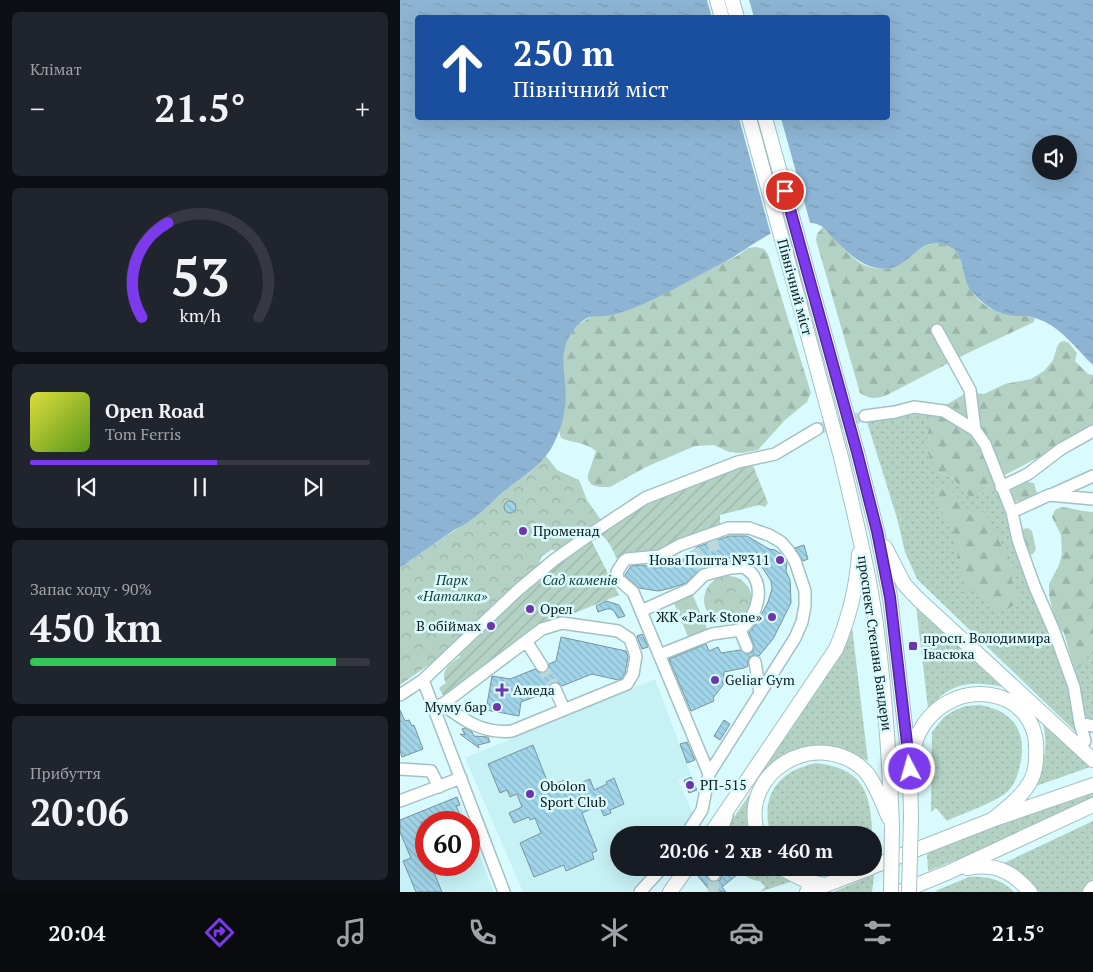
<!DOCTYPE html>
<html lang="uk">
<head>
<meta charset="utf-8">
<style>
  body { margin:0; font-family:"PT Serif",serif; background:#20242c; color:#f1f3f6; height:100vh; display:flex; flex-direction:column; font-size:19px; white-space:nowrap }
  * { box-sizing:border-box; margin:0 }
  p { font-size:16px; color:#9ea1a6 }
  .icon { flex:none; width:28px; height:28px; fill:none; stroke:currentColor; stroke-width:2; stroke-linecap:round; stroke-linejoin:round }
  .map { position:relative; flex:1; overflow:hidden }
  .panel { display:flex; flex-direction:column; gap:12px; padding:12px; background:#0d0f14; width:400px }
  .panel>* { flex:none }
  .banner { position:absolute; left:15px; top:15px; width:475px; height:105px; border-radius:5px; box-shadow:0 5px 20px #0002; background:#1a4fa0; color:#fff; overflow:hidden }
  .controls { position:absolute; left:632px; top:135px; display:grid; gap:10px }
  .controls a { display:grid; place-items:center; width:45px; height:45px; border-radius:50%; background:#171b24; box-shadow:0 5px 20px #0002; font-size:25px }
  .speed { position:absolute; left:15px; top:811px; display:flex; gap:10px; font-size:25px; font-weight:700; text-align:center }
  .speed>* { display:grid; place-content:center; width:65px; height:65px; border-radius:50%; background:#171b24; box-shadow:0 5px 20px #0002; line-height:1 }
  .speed .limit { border:8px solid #d22; background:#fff; color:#111 }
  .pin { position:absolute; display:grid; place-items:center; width:42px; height:42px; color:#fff; margin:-21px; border:2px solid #fff; border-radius:50%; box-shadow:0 1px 5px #0007 }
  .me { position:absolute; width:55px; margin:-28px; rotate:354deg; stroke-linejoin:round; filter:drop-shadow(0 0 4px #0008) }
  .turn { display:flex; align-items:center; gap:18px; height:105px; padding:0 15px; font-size:22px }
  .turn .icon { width:65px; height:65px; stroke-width:2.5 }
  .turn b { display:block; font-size:35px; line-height:42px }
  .big { font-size:38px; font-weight:600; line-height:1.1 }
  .panel .card { flex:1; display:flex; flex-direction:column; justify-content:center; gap:8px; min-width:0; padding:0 18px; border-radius:8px; background:#20242c }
  .panel .dial { align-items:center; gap:0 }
  .dial svg { height:130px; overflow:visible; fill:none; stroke:#363941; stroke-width:7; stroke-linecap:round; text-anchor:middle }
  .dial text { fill:#f1f3f6; stroke:none }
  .song { display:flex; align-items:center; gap:15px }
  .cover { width:60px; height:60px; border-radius:8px; background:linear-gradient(135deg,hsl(60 70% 55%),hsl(90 70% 35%)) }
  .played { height:5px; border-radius:2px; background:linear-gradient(90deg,#7c3aed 55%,#363941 55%) }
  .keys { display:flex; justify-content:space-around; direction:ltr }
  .heat { display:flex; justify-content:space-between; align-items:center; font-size:28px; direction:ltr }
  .charge { height:8px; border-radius:4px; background:linear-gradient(90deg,#34c759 90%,#363941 0) }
  .trip { position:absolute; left:210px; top:826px; width:272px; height:50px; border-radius:25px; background:#171b24; box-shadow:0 5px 20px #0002; font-weight:600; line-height:50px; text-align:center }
  .tab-bar { display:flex; height:80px; justify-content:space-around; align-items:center; background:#090b0e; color:#9ea1a6 }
  .tab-bar .icon { width:35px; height:35px }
  .tab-bar .active { color:#7c3aed }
  .tab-bar b { font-size:22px; color:#f1f3f6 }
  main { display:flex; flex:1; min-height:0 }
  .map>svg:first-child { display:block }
  .built { fill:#c6f1f5 }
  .grass { fill:url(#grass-dots) }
  .forest { fill:url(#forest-firs) }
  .park { fill:url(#park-crowns) }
  .garden { fill:url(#garden-furrows) }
  .pitch { fill:#b4d2c4 }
  .water { fill:url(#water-ripples); fill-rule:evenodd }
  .pier { fill:#dafbfe }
  .building { fill:url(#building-back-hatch); stroke:#79949e }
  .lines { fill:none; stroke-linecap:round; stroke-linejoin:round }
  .minor-tunnel { stroke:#bbd9dc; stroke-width:11; stroke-dasharray:11 5.5; stroke-linecap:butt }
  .minor-casing { stroke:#a2c1c4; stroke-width:14 }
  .major-casing { stroke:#a2c1c4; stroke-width:16 }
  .minor { stroke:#fff; stroke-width:11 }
  .major { stroke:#fff; stroke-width:14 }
  .major-bridge-casing { stroke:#a2c1c4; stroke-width:16; stroke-linecap:butt }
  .major-bridge { stroke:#fff; stroke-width:14 }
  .route-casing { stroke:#51269a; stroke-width:12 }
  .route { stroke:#7c3aed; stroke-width:9 }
  .poi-dot { fill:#6d36ac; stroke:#dafbfe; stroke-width:2 }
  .labels { text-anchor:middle; stroke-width:5; stroke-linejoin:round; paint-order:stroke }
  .street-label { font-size:14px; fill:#0d191b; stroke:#dafbfe }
  .poi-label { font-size:14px; fill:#0d191b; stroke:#dafbfe; text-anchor:start }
  .park-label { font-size:14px; font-style:italic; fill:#103a2a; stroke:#dafbfe }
</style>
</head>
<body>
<main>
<section class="panel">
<div class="card"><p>Клімат</p>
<div class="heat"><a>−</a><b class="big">21.5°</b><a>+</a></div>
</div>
<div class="card dial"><svg viewBox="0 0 100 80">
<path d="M14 69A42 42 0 1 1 86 69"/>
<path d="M14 69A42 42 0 0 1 30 11" stroke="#7c3aed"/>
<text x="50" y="56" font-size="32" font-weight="700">53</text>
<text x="50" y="72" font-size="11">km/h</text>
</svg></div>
<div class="card">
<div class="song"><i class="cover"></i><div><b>Open Road</b><p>Tom Ferris</p></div></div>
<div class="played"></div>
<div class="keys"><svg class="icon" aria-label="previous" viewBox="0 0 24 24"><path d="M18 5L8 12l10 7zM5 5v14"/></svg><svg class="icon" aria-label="pause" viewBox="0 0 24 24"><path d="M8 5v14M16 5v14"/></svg><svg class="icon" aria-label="next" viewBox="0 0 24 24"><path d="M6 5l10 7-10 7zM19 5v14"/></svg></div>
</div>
<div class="card"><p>Запас ходу · 90%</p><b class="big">450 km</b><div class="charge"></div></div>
<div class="card"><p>Прибуття</p><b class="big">20:06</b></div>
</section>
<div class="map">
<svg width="693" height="892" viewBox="0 0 693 892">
  <defs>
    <pattern id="grass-dots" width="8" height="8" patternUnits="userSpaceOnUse" patternTransform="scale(1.25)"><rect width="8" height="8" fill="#b4d2c4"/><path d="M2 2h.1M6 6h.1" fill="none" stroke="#9ab4a8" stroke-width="1.8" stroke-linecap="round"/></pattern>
    <pattern id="forest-firs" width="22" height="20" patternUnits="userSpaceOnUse" patternTransform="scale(1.25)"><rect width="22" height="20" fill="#b4d2c4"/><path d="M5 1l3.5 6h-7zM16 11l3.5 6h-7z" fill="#9ab4a8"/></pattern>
    <pattern id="park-crowns" width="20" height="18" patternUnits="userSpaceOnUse" patternTransform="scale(1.25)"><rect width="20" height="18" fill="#b4d2c4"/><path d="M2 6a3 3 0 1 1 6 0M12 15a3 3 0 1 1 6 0" fill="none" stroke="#9ab4a8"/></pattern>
    <pattern id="garden-furrows" width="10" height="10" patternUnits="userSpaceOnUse" patternTransform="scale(1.25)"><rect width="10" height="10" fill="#b4d2c4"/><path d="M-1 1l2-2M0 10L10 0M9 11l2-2" fill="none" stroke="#9ab4a8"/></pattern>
    <pattern id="water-ripples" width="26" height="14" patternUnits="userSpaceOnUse" patternTransform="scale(1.25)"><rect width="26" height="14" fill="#8db4d3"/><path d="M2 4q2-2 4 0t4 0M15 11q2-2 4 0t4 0" fill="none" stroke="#789ab5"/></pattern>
    <pattern id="building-back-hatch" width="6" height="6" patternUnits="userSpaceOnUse" patternTransform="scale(1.25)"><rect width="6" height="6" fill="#a0d5e9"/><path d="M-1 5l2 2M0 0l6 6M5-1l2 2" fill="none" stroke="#89b6c7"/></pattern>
  </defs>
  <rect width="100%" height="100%" fill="#dafbfe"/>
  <path class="built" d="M255,679L291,775L278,780L295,818L283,835H219V868H255L232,892H123L65,758Z
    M57,797L67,822H26V865H69V827L94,892H0V820Z"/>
  <path class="grass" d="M513,411L539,412V472L553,479L568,495H579L597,481L671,688C671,712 671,721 685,741L517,579L505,552L497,518L466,419Z
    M516,606L609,688C572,681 555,680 528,708Z
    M452,627L468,761C443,750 415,739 388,753C378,758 370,769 361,776L362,770L442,650Z
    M693,649V723L682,712L674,668L681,665Z
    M579,705C613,710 628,732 620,765C618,774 615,783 609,790C600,801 561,814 547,821L536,808L531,812L532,732L544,717L555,710L566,706Z
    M641,717L693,766L636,786C645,760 649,743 641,717Z
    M416,763C461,768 471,790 472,832H467L466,835H371C359,796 378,771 416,763Z
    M359,781L354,835H328L325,830Z
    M693,791V800L635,829L528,871L527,854L627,812Z
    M693,821V884L687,892H639C630,878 619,870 604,863Z
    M339,868H376L396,880L360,892L365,887L360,881C350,880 344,876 339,868Z
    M474,875L472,892H433Z
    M569,877C586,876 602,879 614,892H538L535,891Z"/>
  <path class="forest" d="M423,227C433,237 451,258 462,264C504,284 513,234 546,245C564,251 562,272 569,286C572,294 582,304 590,308C604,315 620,315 635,318L634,322L568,353L489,394C477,399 471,400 460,393L416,240L417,234Z
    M356,247L364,249L368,254L411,393L407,402L385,420L358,450L342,453L329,452L314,445L295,446L246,467L210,487H200L192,485L188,480V475L196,451C186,442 172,443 161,438L159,431L165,408L163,363L164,348L168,336L179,324L194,315L203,316L238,305L337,256L348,248Z
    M664,341L669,343L677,353L675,361L688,374L693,375V428L605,475L579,495L574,498L568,495L553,479L539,472L531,461L527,450L528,433L531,419L544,406L568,392L584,394L605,384L631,379L644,371L653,360L657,347L660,342Z
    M622,481L634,483L637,494L628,502L614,501L609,496L608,487Z
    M547,486L571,512H584C589,518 590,522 593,529C599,542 609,552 613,566C614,572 611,577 612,582C613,587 618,591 618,596C619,608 600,613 591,606C588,604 586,597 583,594L566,589L558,558L554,532L541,511L535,496L537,487Z
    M661,507C672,508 682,512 693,512V649L681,666L674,668L664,633L655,623L649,594V584L659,565L662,554L661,535L652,517L655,510Z
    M628,528L632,531L636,549L633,554L628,555L621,535L623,529Z"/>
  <path class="park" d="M146,456L157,470L179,480L187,500L203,523L159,550H151L141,557L139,566L63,641L0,685V568L38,541L71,520L108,488L129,473Z
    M304 600a24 24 0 1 1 48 0a24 24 0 1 1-48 0Z"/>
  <path class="garden" d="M352,463L368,503L365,507L359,505L320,515V525L285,538L259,555L216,558C212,547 208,540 199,533L246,500Z
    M190,538L219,595L155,621L45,699L39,688L46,683C39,671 51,663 60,657L59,655L127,587Z"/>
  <path class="pitch" d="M15,586L54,589L52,610L13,607Z
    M292,593L308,631L289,639L273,601Z"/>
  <path class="water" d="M0,0H693V365C675,348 661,326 635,318C629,316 622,316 616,316C602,315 589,309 579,299C576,296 571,291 569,288C561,273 565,250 545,245C518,237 512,264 491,268C466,273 447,252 431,236C427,231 423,226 417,224C385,215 346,252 319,265C287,281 244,308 211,315C195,319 192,311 177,326C153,352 169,377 165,407C164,419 159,433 154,443C144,464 124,476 107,489C94,499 84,511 71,520C66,524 60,527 54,530C36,542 18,555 0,568ZM18,18H488V118H18ZM641,144H669V171H641Z"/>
  <path class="pier" d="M307,0H349L354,17L312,18Z
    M339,118H381L411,226H398L371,235Z"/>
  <path class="building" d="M104 507a6 6 0 1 1 12 0a6 6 0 1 1-12 0Z
    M329,536H347L369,549L375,550L381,554L387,563L386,571L390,580L391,603L373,639L359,656L354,655L350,657L348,660V666L344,668L324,672L323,685L313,698L314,701L291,711L269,659L306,644L309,651L318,647L321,653L340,650L346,654L353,652L354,645L349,633L357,623L368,602L372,589L371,581L362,567L352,559L350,563L343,560L323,557V562L302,568L286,583L271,588L258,591L239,588L225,575L231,566L242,565L256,568L271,566L279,563L297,547Z
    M404,545L408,559L403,561L395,548Z
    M206,601L219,605L225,616L218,618L214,611L211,609H207L198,612L196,606Z
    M242,634L248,647L242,649L237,636Z
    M161,637L226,651L228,657L225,673L222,678L218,680L192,674L162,686L159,683L152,682L149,685L148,692L121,702L119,716L86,710L92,676L110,679L135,669L139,673H146L149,669V664L156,661Z
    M0,710L5,721L9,720L12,726L14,725L23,749L2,757L0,751Z
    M324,720L330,724L320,740L314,736Z
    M65,728L72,732L74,736L88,737L90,742L78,745L79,748L60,734L65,735L62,729Z
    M287,742L295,760L287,763L280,744Z
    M133,745L149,786L165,780L169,791L182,786L180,783L190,779L194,790L207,784L206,782L214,778L224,804L210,810L211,813L204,816L199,805L182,813L197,851L192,853L194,859L166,871L164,865L134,877L120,843L141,833L135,818L130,820L129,817L114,823L109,813L122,807L117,794L110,797L107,790L100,793L88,764Z
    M291,777L297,790L289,793L284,780Z
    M57,797L60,805L56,806L63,822H21L26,835V846L24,847L26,853V865H31L42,892H16L3,861L11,858L0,832V820Z
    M308,868L307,877L312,882L320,880L323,870L327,868H332L338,874L322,887L326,892H311L298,876Z"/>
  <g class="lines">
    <path class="minor-tunnel" d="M417,429L465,416
      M312,540L318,563
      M294,549L303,569
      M142,666L155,689
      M313,892L314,875"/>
    <defs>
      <path id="minor" d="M537,330L570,390L575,430
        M465,416L495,412L514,407L544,411L575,430L585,444L612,512L618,540L634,585L654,631L674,687L680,723L685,741
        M601,487L628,474L661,449L693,431
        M651,495L693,476
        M612,512L649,495L693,499
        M241,611L290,589L304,575L331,568L343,567C368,579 359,616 340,630L347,647
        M126,641L142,666
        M259,655L312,634L340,630
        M355,662L360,693
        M23,680L104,892
        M155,689L164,709
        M0,695L23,680L118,590L154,560L192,533L245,498L338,462L375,454L417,429
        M35,710L142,629L162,623L218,631L230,639L236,656L233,674L227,684L112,731C83,734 65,721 42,704
        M681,728L680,723L693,726
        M0,769L31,771L39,787
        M0,801L61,778
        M286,835L302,810L309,774L395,638L402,622L405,606V591L395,561L388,550L381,542L369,535L349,528H328L280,545L260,556L227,559L224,561L217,572L218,579L233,592L309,774
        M320,835L327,816
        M314,875L316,868
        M240,892L262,868"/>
      <path id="major" d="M317,0L322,18
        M332,0L337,18
        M457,452L477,531L490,597L510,769L511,818
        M441,457C452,504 464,551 472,598C484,673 489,750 492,826
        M485,547L504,584L517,598L693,760
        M513,756C514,750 515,743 517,737C545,672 642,683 636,756C636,765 634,775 630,782C621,798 605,809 592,820
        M310,835L436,649C449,618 457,587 459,554
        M358,835C337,772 417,726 464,770C475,781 483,805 489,818
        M474,866L592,820L693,785
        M381,868L406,881L425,885
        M567,868C595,863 612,871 630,892
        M270,892L287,868
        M407,892L470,868
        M500,892L549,872L693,805
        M690,892L693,888"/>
    </defs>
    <use href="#minor" class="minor-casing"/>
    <use href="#major" class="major-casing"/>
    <use href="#minor" class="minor"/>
    <use href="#major" class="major"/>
    <defs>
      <path id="major-bridge" d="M349,118L441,457
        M365,118L457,452
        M491,892L492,826
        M509,892L511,818"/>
    </defs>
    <use href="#major-bridge" class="major-bridge-casing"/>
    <use href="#major-bridge" class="major-bridge"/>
  </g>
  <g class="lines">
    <defs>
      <path id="route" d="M385,191L457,452L477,531L490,597L510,769"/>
    </defs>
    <use href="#route" class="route-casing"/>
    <use href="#route" class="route"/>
  </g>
  <g class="poi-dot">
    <circle cx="123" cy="531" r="5"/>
    <circle cx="380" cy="560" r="5"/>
    <circle cx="130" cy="609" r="5"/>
    <circle cx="372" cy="617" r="5"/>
    <circle cx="91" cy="626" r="5"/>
    <rect x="508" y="641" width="10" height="10" rx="2.5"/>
    <circle cx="315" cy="680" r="5"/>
    <path d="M99.5 682.5h5v5h5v5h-5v5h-5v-5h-5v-5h5z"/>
    <circle cx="97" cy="707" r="5"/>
    <circle cx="290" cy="785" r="5"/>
    <circle cx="130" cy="794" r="5"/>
  </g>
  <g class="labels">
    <g class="street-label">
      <text transform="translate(395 287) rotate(75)" y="5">Північний міст</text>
      <text transform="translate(475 643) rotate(82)" y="5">проспект Степана Бандери</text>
    </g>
    <g class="poi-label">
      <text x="133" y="536">Променад</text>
      <text x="370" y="565" text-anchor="end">Нова Пошта №311</text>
      <text x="140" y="614">Орел</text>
      <text x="362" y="622" text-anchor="end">ЖК «Park Stone»</text>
      <text x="81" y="631" text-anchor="end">В обіймах</text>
      <text x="523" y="643">просп. Володимира<tspan x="523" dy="16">Івасюка</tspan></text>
      <text x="325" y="685">Geliar Gym</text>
      <text x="113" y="695">Амеда</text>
      <text x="87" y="712" text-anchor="end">Муму бар</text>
      <text x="300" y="790">РП-515</text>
      <text x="140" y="791">Obolon<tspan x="140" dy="16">Sport Club</tspan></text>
    </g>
    <g class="park-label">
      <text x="52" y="585">Парк<tspan x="52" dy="16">«Наталка»</tspan></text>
      <text x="180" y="585">Сад каменів</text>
    </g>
  </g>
</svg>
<div class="controls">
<a><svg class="icon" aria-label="sound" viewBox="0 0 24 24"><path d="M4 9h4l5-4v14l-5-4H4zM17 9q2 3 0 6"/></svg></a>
</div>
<div class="speed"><div class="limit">60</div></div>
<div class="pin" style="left:385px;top:191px;background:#d93025"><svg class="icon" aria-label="arrive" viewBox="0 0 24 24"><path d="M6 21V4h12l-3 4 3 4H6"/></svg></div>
<svg class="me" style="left:510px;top:769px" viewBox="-20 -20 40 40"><circle r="17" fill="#7c3aed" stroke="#fff" stroke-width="3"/><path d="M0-11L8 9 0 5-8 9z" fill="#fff"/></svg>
<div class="trip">20:06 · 2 хв · 460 m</div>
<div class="banner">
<div class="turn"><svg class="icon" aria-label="ahead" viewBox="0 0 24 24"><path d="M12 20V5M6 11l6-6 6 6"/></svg><div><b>250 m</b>Північний міст</div></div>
</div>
</div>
</main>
<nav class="tab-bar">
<b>20:04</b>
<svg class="icon active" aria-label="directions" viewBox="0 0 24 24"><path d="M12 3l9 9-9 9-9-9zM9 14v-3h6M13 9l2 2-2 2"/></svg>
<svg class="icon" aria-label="music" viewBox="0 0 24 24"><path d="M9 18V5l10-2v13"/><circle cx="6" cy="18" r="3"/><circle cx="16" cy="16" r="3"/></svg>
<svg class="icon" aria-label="phone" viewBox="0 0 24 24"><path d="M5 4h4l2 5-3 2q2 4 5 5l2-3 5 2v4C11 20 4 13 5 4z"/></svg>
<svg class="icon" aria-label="climate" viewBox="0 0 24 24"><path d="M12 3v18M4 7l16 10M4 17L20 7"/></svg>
<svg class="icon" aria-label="car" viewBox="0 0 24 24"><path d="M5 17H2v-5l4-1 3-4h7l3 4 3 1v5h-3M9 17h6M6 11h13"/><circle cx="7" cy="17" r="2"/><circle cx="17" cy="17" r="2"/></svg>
<svg class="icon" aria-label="filters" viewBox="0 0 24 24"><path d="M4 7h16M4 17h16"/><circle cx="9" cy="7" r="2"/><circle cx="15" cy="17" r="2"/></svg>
<b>21.5°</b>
</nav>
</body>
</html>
